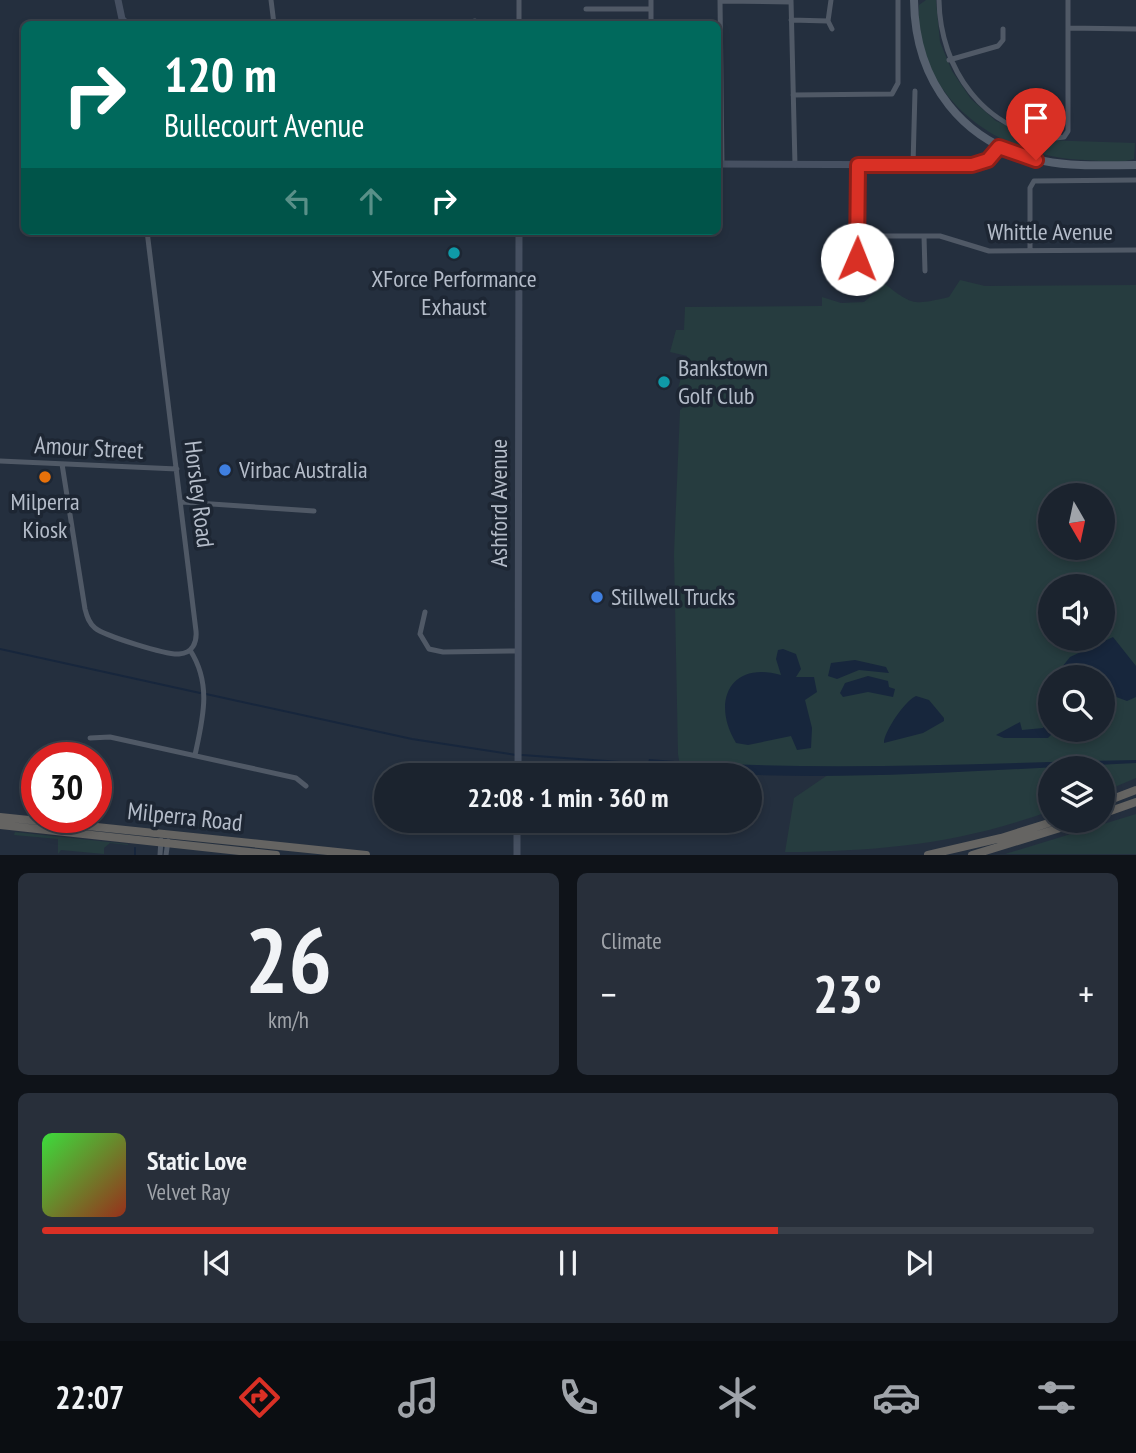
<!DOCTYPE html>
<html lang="en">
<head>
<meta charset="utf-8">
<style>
  body { margin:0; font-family:"PT Sans Narrow",sans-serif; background:#282f3a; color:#f1f3f6; height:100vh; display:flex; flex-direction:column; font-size:26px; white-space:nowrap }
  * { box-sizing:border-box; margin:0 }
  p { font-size:23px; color:#a0a4aa }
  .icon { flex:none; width:38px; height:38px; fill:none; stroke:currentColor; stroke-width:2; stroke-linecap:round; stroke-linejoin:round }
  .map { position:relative; height:855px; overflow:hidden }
  .panel { display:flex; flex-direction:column; gap:18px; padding:18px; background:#0f1319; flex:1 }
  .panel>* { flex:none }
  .hud { position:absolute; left:21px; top:21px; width:700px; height:214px; border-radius:10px; box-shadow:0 4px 10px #0003,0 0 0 2px #39404a; background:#00695c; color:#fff; overflow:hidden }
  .needle { width:46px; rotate:171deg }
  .buttons { position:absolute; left:1038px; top:483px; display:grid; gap:14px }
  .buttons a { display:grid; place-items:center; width:77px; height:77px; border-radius:50%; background:#1b232e; box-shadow:0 4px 10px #0003,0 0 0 2px #39404a; font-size:35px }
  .speed { position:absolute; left:21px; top:742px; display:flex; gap:14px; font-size:35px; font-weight:700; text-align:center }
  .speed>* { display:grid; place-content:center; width:91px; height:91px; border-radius:50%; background:#1b232e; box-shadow:0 4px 10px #0003,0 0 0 2px #39404a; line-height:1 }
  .speed .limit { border:10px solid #d22; background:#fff; color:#111 }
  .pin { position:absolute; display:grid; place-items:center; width:60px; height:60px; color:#fff; margin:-72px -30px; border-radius:50% 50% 50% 0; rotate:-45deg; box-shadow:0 0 7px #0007 }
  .pin .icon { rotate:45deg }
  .me { position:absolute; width:77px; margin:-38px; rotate:1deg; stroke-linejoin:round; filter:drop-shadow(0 0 5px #0008) }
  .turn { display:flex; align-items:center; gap:24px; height:147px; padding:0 28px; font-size:32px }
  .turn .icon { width:91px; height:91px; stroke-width:2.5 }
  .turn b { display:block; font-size:49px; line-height:60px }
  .lanes { display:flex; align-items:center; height:66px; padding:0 28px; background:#0003; justify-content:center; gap:35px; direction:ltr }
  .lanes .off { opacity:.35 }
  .big { font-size:52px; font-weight:700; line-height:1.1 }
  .panel .card { flex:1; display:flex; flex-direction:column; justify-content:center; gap:10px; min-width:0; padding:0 24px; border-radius:10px; background:#282f3a }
  .panel .dial { align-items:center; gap:0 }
  .dial b { font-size:91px; line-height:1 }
  .song { display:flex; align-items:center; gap:21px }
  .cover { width:84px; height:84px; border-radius:10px; background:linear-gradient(135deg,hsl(120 70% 55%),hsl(10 70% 35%)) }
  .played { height:7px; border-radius:4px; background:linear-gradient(90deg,#d93025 70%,#39404a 70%) }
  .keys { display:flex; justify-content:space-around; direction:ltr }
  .heat { display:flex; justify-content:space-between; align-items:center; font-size:38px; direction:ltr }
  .panel .tiles { flex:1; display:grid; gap:18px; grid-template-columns:1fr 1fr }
  .card:last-child { grid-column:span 2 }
  .trip { position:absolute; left:374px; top:763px; width:388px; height:70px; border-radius:35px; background:#1b232e; box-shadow:0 4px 10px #0003,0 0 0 2px #39404a; font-weight:700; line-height:70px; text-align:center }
  .tabs { display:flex; height:112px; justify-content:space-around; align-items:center; background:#0b0e12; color:#a0a4aa }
  .tabs .icon { width:49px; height:49px }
  .tabs .selected { color:#d93025 }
  .tabs b { font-size:32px; color:#f1f3f6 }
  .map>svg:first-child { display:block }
  .green { fill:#263c3f; fill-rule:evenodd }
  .water { fill:#17263c }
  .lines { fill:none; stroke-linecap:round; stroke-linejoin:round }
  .stream { stroke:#17263c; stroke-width:2 }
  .minor { stroke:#505966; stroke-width:5 }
  .secondary { stroke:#465061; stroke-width:7 }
  .primary { stroke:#56606e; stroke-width:8 }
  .trunk { stroke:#656462; stroke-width:8 }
  .route-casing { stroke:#8d1f18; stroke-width:18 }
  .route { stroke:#d93025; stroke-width:12 }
  .culture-dot { fill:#0f9aa8; stroke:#1d2633; stroke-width:2.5 }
  .shop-dot { fill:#3f7fe0; stroke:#1d2633; stroke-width:2.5 }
  .food-dot { fill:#e8710a; stroke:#1d2633; stroke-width:2.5 }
  .labels { text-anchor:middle; stroke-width:7; stroke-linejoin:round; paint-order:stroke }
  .street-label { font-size:24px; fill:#b4bcc9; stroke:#1d2633 }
  .poi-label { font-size:24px; fill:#b4bcc9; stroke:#1d2633; text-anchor:start }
</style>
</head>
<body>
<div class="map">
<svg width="1136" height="855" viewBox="0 0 1136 855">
  <rect width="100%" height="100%" fill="#242f3e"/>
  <path class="green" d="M926,0H936L940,42L952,71L971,99L996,121L1042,140L1135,143L1134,159C1120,164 1100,161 1085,160C1001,158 913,98 919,5Z
    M960,280L985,286L1136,285V778L1103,792L1102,768H1050V811C958,844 882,851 785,852L794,798L838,768L680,766L678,754L674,554L680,410L688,403L677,392L687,356L670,352L676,330H684L685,307L822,306V297L841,303L864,302L885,284C913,306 914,305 949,297ZM1050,495H1102V548H1050ZM1050,586H1102V639H1050ZM1050,677H1102V730H1050Z
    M1136,814V854H1005Z
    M15,832L128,844V845L110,843L104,848V854L61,850L58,854V839L14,835Z"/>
  <path class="water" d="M1113,637L1136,666V697L1127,701L1103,692L1102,677H1068L1062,667L1070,657Z
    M783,649L796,654L801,669L796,677H814L817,692L805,700L812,728L811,748L797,750L791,736L748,745L736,743C711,702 730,660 781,675L776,659L778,650Z
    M855,660L886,667L889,673L859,670L837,679L828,676L831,663Z
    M868,676L888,681L889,687L895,689L893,697L868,692L843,697L840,693L845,683Z
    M916,696L929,700L944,718V721L923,733L884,743C883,734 904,701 916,696Z
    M1050,715V730H1056L1048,738H1004L996,735L1020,722L1022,730L1043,728Z
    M649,759C810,773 974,763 1136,760V763C974,770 809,786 647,767Z"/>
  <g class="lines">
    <path class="stream" d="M0,649L200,693
      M206,694L412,739L516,755
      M522,755L649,764
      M135,848V855"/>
    <path class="minor" d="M271,0L274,24
      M720,0L722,164
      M791,0L795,165
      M939,0C940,69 984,132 1056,138L1064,137L1068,131V0
      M720,1L791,2
      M586,9H651
      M791,20L828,21L832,29
      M828,21L831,0
      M463,24L475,21
      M519,24V0
      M651,24V0
      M1068,28L1136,29
      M949,60L998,46L1003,40V29
      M793,95L892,94L898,83V0
      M913,165L915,91
      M857,236H940L989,251L1136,250
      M924,236L925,271
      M1030,250V188L1034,181L1136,180
      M854,271L857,255L858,165
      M0,461L177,469
      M62,464L85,609C87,617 89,623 95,628C105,636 166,655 179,654C193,653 197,642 196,631L147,231
      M182,502L314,511
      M425,612L420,634L429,649L443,652L517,651
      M190,650C212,684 203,718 195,755
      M90,738L110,737L296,778L306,786
      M160,855L161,840
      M166,855L168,841"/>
    <path class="secondary" d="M118,0L122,19L127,24
      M718,164L972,165L988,161L999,147
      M518,775L519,231
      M517,855V821"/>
    <path class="primary" d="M914,0C915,82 963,145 1044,161C1074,167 1106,165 1136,165"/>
    <path class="trunk" d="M1102,803L1136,790
      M1102,814L1136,802
      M0,817L366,855
      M0,825L276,855
      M928,855L1001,838L1055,821
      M972,855L1083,821"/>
  </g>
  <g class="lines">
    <defs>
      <path id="route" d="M857,259L858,165H972L988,160L999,147L1036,160"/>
    </defs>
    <use href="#route" class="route-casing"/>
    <use href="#route" class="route"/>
  </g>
  <g class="culture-dot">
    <circle cx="454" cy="253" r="7"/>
    <circle cx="664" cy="382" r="7"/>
  </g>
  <g class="shop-dot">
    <circle cx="225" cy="470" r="7"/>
    <circle cx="597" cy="597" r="7"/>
  </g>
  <circle class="food-dot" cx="45" cy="477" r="7"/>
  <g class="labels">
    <g class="street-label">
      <text x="1050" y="240">Whittle Avenue</text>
      <text transform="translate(89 448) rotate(3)" y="8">Amour Street</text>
      <text transform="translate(199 494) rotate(83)" y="8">Horsley Road</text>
      <text transform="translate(499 503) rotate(-90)" y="8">Ashford Avenue</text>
      <text transform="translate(185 817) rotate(6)" y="8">Milperra Road</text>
    </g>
    <g class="poi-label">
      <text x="454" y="287" text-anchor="middle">XForce Performance<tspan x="454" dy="28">Exhaust</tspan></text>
      <text x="678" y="376">Bankstown<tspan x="678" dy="28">Golf Club</tspan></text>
      <text x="239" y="478">Virbac Australia</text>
      <text x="45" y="510" text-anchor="middle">Milperra<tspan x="45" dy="28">Kiosk</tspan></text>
      <text x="611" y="605">Stillwell Trucks</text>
    </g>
  </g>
</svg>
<div class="buttons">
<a><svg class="needle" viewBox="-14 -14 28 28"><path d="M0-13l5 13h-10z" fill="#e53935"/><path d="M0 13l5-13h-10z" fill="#a0a4aa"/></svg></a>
<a><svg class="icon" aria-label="sound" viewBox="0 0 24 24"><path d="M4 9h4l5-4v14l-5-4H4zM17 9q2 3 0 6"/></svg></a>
<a><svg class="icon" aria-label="search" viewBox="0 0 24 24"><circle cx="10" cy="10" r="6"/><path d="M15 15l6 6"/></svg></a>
<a><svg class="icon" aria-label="layers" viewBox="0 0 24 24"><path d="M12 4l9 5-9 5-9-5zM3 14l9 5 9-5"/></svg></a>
</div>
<div class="speed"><div class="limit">30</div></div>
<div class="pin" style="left:1036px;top:160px;background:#d93025"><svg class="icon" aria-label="arrive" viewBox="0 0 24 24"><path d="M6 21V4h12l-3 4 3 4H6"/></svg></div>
<svg class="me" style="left:857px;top:259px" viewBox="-20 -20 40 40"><circle r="19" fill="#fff"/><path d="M0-13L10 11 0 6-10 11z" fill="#d93025"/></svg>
<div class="trip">22:08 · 1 min · 360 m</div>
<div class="hud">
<div class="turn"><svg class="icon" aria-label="right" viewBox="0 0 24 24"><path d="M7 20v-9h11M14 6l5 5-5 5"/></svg><div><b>120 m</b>Bullecourt Avenue</div></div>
<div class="lanes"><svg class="icon off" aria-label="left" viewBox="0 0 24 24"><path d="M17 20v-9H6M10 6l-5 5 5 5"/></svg><svg class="icon off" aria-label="ahead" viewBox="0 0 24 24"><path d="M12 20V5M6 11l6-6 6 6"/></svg><svg class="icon" aria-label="right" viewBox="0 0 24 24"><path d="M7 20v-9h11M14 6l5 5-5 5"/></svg></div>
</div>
</div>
<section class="panel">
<div class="tiles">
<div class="card dial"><b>26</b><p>km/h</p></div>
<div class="card"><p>Climate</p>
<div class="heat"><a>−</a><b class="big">23°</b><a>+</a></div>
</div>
<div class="card">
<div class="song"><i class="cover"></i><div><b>Static Love</b><p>Velvet Ray</p></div></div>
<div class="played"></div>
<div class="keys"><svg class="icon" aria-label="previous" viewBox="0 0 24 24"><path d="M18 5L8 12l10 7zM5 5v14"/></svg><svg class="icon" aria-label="pause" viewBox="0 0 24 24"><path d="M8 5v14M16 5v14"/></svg><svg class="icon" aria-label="next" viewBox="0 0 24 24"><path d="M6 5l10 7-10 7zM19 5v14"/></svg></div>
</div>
</div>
</section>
<nav class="tabs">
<b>22:07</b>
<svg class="icon selected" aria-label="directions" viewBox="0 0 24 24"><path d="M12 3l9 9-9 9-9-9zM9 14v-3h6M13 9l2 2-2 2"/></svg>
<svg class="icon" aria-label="music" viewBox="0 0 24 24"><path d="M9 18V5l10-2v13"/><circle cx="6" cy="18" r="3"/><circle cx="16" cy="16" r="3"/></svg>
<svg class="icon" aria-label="phone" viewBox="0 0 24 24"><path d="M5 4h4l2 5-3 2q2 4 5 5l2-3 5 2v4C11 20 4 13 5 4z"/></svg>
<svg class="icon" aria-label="climate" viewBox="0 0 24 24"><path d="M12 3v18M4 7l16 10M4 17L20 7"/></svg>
<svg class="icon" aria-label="car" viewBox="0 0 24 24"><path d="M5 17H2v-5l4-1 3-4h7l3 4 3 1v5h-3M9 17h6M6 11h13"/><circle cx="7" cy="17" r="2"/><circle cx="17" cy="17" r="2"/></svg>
<svg class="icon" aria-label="filters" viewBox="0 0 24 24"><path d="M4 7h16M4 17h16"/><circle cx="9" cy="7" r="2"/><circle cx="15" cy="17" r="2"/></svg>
</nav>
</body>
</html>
